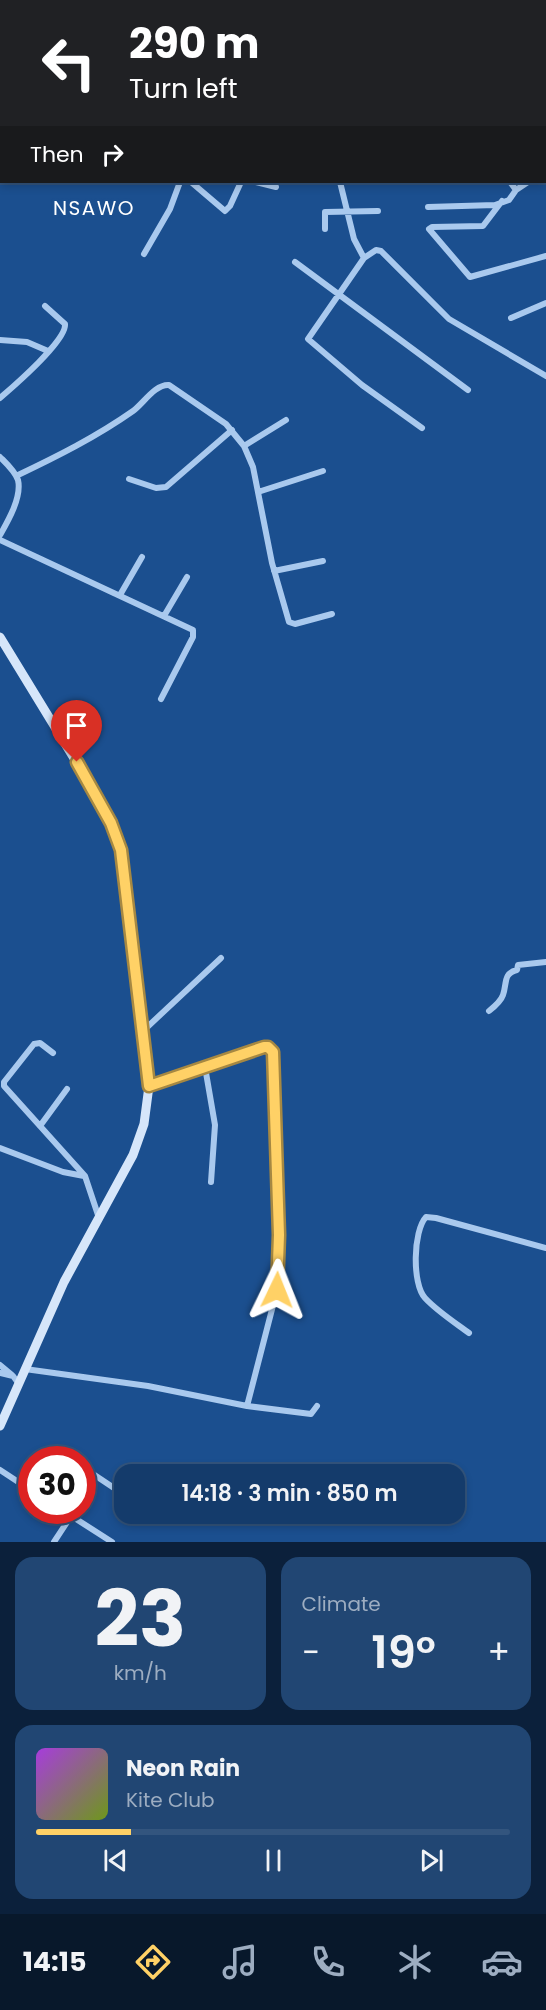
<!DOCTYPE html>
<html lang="en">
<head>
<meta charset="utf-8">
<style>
  body { margin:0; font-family:Poppins,sans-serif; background:#214673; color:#f1f3f6; height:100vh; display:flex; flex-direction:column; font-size:22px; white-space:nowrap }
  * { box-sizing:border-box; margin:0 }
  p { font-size:20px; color:#9dadc1 }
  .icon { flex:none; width:33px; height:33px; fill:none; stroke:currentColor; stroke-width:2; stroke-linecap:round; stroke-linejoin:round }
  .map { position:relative; height:1542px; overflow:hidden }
  .side { display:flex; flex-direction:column; gap:15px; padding:15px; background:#0b203b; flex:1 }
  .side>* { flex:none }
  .hud { position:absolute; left:0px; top:0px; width:546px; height:183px; box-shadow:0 3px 9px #0003,0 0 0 2px #33557e; background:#202124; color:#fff; overflow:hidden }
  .speed { position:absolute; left:18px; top:1446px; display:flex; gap:12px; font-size:30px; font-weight:700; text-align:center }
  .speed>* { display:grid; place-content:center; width:78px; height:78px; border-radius:50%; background:#143b6b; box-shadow:0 3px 9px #0003,0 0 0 2px #33557e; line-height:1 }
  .speed .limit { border:9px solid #d22; background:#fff; color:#111 }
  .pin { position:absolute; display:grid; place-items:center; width:51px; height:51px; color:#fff; margin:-62px -26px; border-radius:50% 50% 50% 0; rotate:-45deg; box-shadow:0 0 6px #0007 }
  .pin .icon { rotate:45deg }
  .me { position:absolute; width:66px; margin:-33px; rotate:2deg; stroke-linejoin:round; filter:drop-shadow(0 0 4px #0008) }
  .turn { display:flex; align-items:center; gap:21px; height:126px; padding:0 30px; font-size:27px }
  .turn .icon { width:78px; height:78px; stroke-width:2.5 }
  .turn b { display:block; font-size:42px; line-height:51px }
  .then { display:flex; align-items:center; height:57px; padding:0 30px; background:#0003; gap:12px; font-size:22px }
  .big { font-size:45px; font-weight:600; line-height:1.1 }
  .side .tile { flex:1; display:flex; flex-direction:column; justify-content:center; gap:9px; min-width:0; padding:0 21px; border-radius:18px; background:#214673 }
  .side .dial { align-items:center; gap:0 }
  .dial b { font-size:78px; line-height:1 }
  .song { display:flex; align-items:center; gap:18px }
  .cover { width:72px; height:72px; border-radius:9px; background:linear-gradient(135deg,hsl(280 70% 55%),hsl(80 70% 35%)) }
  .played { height:6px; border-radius:3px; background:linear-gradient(90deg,#ffd166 20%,#33557e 20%) }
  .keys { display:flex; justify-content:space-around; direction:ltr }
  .heat { display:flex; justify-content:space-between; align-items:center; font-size:33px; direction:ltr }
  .side .tiles { flex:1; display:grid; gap:15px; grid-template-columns:1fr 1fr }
  .tile:last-child { grid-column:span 2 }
  .trip { position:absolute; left:114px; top:1464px; width:351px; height:60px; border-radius:18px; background:#143b6b; box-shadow:0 3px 9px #0003,0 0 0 2px #33557e; font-weight:600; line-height:60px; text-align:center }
  .tabs { display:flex; height:96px; justify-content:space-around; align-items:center; background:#08182b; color:#9dadc1 }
  .tabs .icon { width:42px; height:42px }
  .tabs .active { color:#ffd166 }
  .tabs b { font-size:27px; color:#f1f3f6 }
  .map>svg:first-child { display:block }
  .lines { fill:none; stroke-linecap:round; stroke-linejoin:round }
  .street { stroke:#a9c9ee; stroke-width:6 }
  .secondary { stroke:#d6e6fa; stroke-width:9 }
  .route-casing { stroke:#a68842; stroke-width:15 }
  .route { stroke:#ffd166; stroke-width:10 }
  .labels { text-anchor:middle; stroke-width:6; stroke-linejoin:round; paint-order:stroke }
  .quarter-label { font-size:20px; letter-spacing:1.5px; fill:#fff; stroke:#1b4f8f }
</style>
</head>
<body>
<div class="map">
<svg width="546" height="1542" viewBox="0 0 546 1542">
  <rect width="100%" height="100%" fill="#1b4f8f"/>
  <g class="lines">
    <path class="street" d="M79,0V2
      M193,0V2
      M249,0L251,2
      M441,0L442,2
      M292,2V0
      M0,79H2
      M0,114L2,113
      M544,139L546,141
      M544,164L546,162
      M191,182L225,211L230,206L241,182
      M256,182L276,187
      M340,182L354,239L364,258
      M510,182L516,190
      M502,201L483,226L432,227L429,229L470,277L546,256
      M428,207L495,205L509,200L516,190L528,182
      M325,229V212L378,211
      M144,254L170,209L180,182
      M295,262L468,390
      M511,318L546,303
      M0,340L27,342L48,351
      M0,398C14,386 67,340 65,324L45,306
      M422,428L362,385L308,339L364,258L376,250L381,251L449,319L546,376
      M244,446L286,420
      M0,457C6,463 15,471 18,480C22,497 8,521 0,535
      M16,476C56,457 96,437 133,411C143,404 155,384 169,385L226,424L244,446L253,467L272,563L289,622L295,624L332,614
      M129,479L156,488L166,487L232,430
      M258,492L323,471
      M0,540L193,630V637L161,699
      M274,571L323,561
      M120,595L142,557
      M164,616L187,577
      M489,1011C494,1007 501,1001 503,995C507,984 503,973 517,970L518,965L546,962
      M143,1031L221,958
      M53,1053L40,1043L34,1044L4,1082V1086L85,1176L99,1218
      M205,1067L215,1125L211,1182
      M149,1086L264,1047L271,1049L274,1055L278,1235L277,1290L247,1406
      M40,1126L67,1089
      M0,1148L63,1172L84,1176
      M469,1333C454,1322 437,1311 425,1298C412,1284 413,1231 426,1217L436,1218L546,1248
      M0,1365L12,1375
      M25,1369L148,1386L247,1406L311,1414L317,1406
      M0,1373L13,1376L19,1384
      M0,1470L32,1491
      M82,1478L90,1472L123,1494
      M62,1510L112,1542
      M54,1542L71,1516"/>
    <path class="secondary" d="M0,637L94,791L117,836L126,878L149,1086L144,1124L133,1155L64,1282L0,1426"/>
  </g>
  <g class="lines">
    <defs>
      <path id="route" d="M77,762L111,823L121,850L149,1086L264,1047H268L273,1052L279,1235L277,1290"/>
    </defs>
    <use href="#route" class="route-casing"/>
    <use href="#route" class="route"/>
  </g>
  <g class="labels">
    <g class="quarter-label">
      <text x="94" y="215">NSAWO</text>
    </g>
  </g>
</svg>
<div class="speed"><div class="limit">30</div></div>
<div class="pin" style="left:77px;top:762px;background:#d93025"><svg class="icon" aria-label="arrive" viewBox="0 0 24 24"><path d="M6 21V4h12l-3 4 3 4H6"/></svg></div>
<svg class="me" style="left:277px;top:1290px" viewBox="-20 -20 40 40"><path d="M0-17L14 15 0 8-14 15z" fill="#ffd166" stroke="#fff" stroke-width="4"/></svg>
<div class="trip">14:18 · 3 min · 850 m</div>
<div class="hud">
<div class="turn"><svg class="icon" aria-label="left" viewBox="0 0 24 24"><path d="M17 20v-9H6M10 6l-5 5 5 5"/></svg><div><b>290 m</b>Turn left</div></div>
<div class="then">Then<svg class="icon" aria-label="right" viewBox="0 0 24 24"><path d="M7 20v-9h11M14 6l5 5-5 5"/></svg></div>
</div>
</div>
<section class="side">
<div class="tiles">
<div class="tile dial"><b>23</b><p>km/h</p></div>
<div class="tile"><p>Climate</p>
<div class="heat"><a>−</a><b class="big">19°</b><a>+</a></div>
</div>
<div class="tile">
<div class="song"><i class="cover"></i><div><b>Neon Rain</b><p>Kite Club</p></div></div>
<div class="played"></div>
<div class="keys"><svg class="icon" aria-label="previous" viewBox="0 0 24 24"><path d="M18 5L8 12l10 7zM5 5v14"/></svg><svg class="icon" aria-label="pause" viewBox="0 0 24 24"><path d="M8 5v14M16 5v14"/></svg><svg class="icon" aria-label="next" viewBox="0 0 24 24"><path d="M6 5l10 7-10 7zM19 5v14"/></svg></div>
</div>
</div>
</section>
<nav class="tabs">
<b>14:15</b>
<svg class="icon active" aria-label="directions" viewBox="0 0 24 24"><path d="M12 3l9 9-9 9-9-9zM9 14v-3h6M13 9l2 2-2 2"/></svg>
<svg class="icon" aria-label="music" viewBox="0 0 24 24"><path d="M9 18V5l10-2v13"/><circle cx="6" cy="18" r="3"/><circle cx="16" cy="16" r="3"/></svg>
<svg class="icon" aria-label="phone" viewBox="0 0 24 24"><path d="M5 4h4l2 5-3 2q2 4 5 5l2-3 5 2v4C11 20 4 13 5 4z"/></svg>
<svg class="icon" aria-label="climate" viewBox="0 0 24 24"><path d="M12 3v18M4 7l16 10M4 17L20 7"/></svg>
<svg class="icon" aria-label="car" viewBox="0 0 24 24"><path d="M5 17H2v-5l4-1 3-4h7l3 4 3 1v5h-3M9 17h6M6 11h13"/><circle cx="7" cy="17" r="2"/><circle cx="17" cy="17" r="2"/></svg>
</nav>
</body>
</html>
